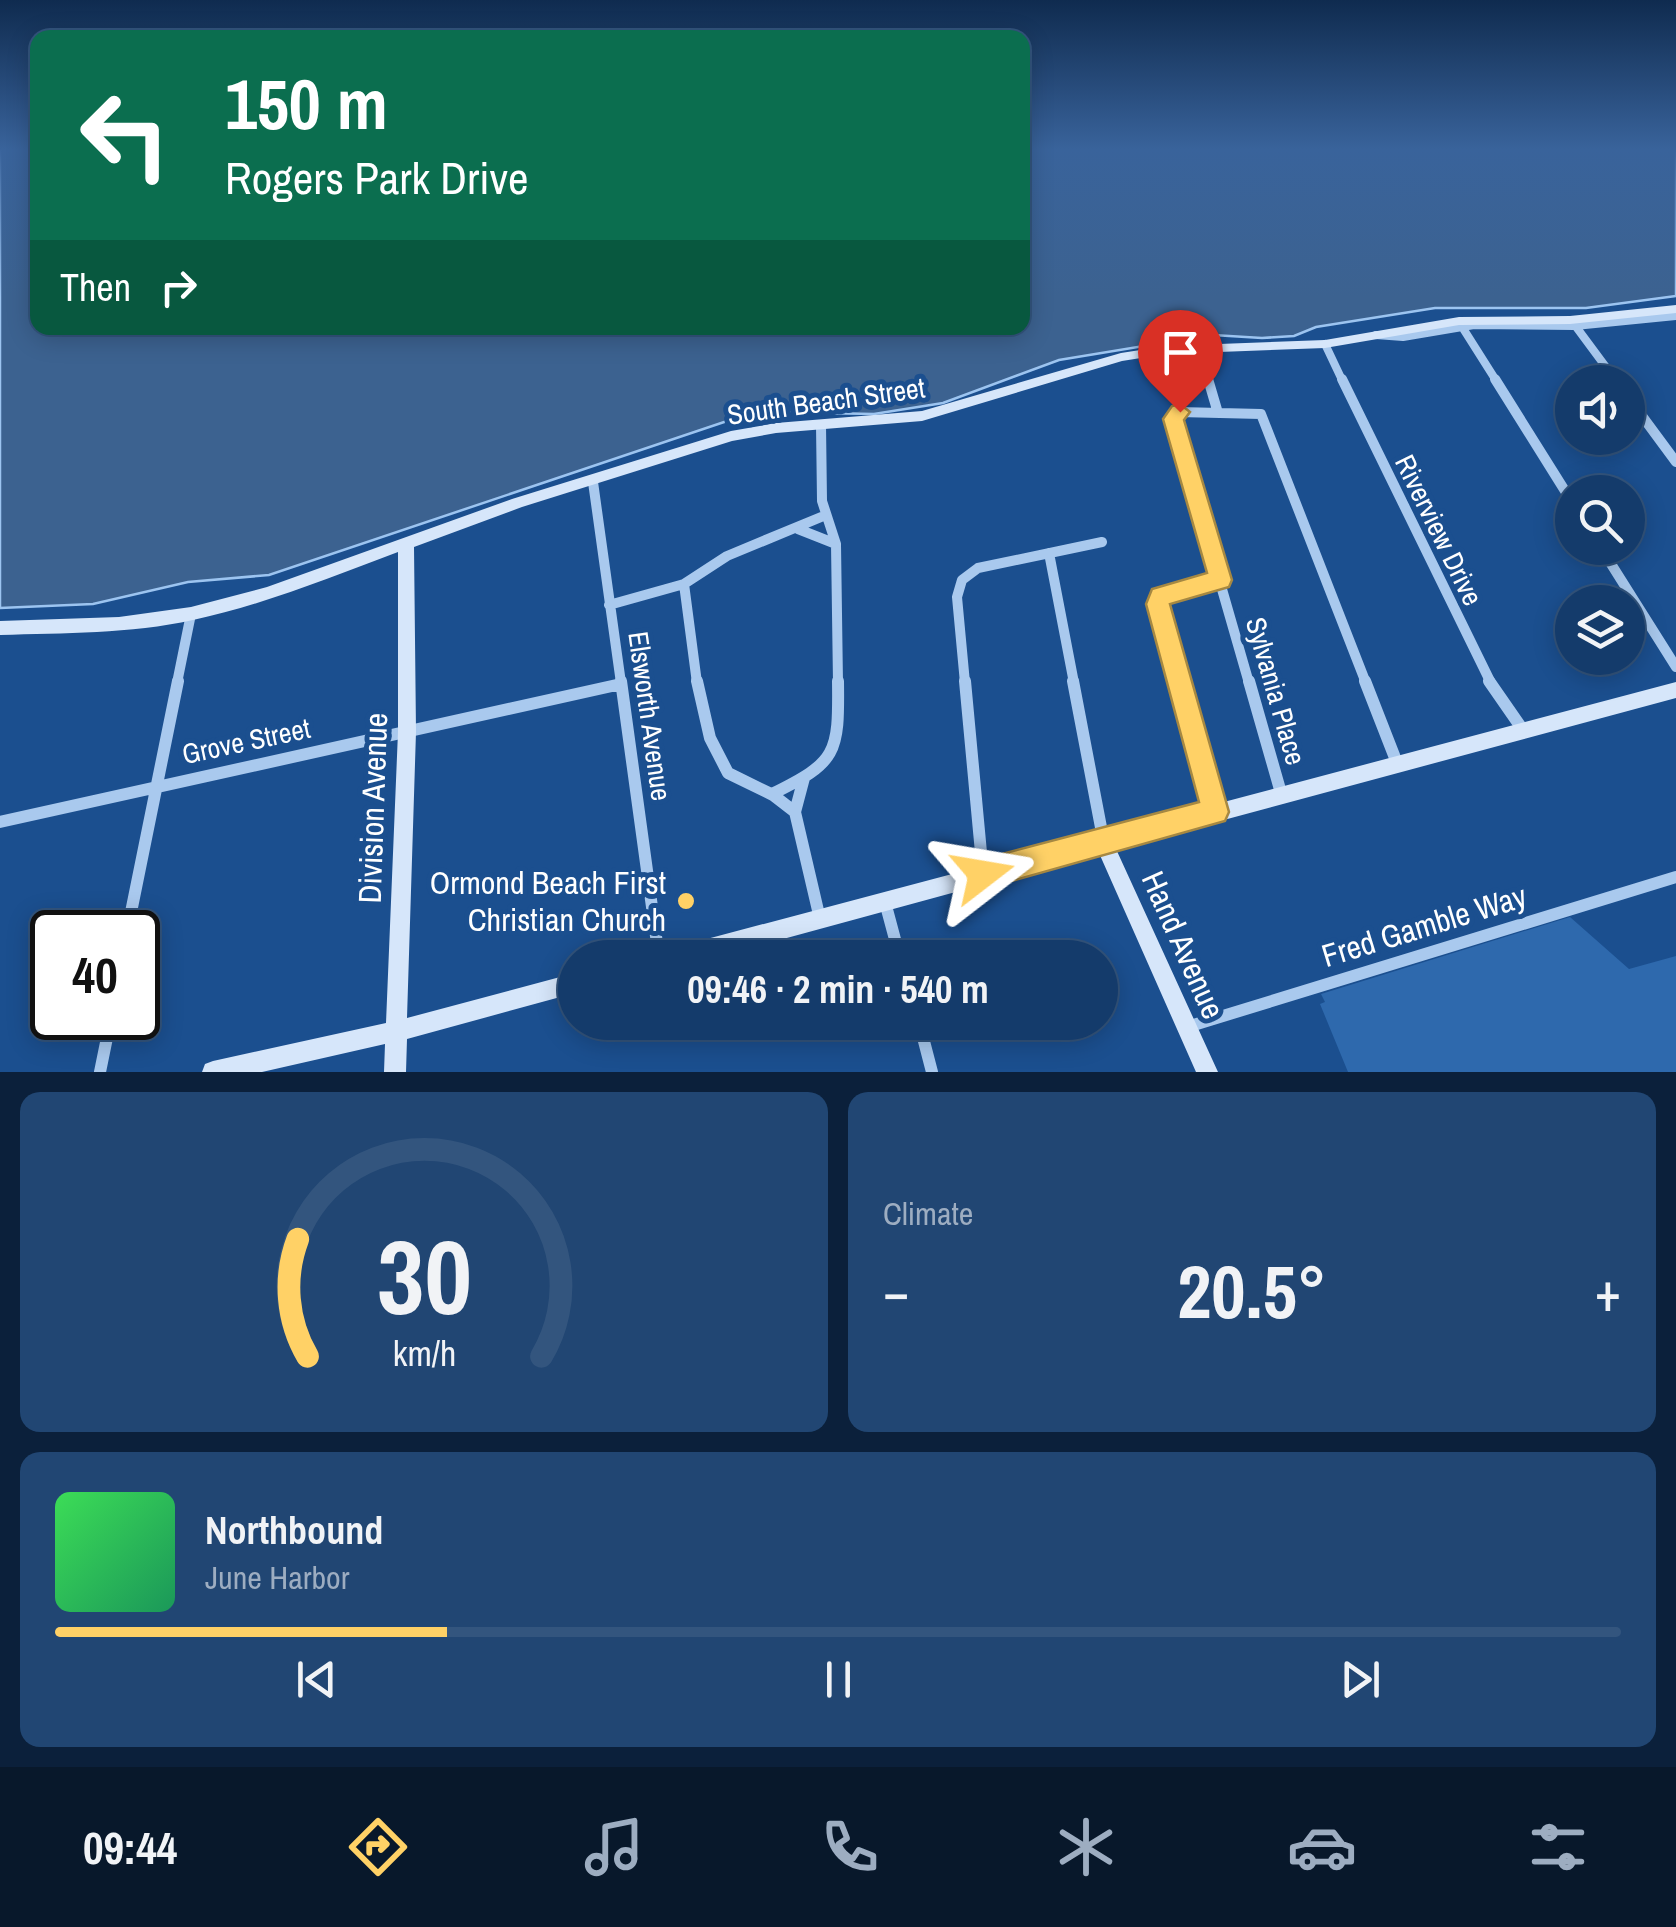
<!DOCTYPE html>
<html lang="en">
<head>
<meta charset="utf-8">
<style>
  body { margin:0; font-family:"Archivo Narrow",sans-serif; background:#214673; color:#f1f3f6; height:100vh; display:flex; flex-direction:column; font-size:38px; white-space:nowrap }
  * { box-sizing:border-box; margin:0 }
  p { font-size:32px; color:#9dadc1 }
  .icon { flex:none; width:55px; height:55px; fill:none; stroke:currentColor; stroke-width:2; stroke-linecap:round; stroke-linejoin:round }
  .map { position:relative; height:1072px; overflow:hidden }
  .panel { display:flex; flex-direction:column; gap:20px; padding:20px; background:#0b203b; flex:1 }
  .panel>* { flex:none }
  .banner { position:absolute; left:30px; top:30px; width:1000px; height:305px; border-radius:20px; box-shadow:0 5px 25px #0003,0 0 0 2px #33557e; background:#0b6e4f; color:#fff; overflow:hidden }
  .buttons { position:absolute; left:1555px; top:365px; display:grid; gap:20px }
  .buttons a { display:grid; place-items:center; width:90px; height:90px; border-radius:50%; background:#143b6b; box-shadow:0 5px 25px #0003,0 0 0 2px #33557e; font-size:50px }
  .speed { position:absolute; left:30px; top:910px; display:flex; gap:20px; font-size:50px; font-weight:700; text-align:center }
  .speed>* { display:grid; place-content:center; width:130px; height:130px; border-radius:50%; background:#143b6b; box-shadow:0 5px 25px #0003,0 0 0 2px #33557e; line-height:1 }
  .speed .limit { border:5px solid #111; border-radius:15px; background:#fff; color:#111 }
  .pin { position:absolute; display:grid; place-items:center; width:85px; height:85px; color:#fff; margin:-102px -42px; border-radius:50% 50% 50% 0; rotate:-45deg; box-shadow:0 0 10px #0007 }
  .pin .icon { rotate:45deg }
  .me { position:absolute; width:110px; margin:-55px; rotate:76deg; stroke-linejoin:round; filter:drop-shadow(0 0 8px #0008) }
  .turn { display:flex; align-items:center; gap:35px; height:210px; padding:0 30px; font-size:45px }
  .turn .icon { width:130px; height:130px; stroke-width:2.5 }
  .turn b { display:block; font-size:70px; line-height:85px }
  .then { display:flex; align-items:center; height:95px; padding:0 30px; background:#0003; gap:20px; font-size:38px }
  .big { font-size:75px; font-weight:800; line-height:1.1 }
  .panel .card { flex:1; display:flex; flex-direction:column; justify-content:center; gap:15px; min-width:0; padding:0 35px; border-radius:20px; background:#214673 }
  .panel .dial { align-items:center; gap:0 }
  .dial svg { height:260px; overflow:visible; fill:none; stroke:#33557e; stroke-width:7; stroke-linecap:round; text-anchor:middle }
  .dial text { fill:#f1f3f6; stroke:none }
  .song { display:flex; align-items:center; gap:30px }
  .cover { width:120px; height:120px; border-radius:15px; background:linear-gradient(135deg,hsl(130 70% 55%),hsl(150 70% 35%)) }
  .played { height:10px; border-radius:5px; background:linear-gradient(90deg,#ffd166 25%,#33557e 25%) }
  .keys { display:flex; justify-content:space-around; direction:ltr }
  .heat { display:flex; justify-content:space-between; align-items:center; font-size:55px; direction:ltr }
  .panel .tiles { flex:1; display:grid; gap:20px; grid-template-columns:1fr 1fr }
  .card:last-child { grid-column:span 2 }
  .trip { position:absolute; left:558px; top:940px; width:560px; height:100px; border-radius:50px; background:#143b6b; box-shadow:0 5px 25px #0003,0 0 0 2px #33557e; font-weight:800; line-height:100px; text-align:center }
  .tab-bar { display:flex; height:160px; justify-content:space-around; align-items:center; background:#08182b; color:#9dadc1 }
  .tab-bar .icon { width:70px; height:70px }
  .tab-bar .selected { color:#ffd166 }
  .tab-bar b { font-size:45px; color:#f1f3f6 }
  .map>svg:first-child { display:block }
  .green { fill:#2e69ad }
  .water { fill:#3c6290; stroke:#9cc4f0; stroke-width:2.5 }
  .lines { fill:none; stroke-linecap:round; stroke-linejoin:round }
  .street-far2 { stroke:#a9c9ee; stroke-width:8 }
  .street-far1 { stroke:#a9c9ee; stroke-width:10 }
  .street { stroke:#a9c9ee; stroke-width:12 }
  .secondary { fill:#d6e6fa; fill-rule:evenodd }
  .route { fill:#ffd166; stroke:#a68842; stroke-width:2.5 }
  .poi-dot { fill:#ffd166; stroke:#1b4f8f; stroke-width:4 }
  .labels { text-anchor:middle; stroke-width:10; stroke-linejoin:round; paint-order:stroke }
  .street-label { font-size:28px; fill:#fff; stroke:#1b4f8f }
  .near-street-label { font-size:32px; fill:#fff; stroke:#1b4f8f }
  .near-poi-label { font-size:32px; fill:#fff; stroke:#1b4f8f; text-anchor:end }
</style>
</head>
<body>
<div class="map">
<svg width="1676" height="1072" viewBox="0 0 1676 1072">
  <rect width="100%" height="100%" fill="#1b4f8f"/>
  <path class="green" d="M1570,917L1629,969L1676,956V1072H1348L1320,1004L1325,1002L1321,994Z"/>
  <path class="water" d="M0,148H37L38,328H1022L1023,148H1676V296L1586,308H1435L1316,327L1294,336L1262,338L1180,333L1143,340L1144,346L1059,360L943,403L874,414L764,412L739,417L269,575L188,582L93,604L0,608Z"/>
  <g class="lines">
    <path class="street-far2" d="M1459,322L1497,382
      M1574,324L1617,382
      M1376,335L1403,337L1474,325L1575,326L1676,316
      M1325,344L1343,382
      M1198,348L1208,382"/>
    <path class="street-far1" d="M1208,379L1218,413
      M1342,379L1491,683
      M1495,379L1572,502
      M1628,397L1676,462
      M821,425L822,501L836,544L838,683
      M593,482L621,683
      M798,529L836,544
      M1601,548L1676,667
      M1049,553L1074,683
      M684,584L697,683
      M609,605L684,584L727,556L826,515
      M177,683L191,614
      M965,683L957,597L962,580L978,568L1102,542
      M1180,683L1158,604L1161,596L1220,580
      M1249,683L1173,419L1179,412L1261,414L1366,683"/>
    <path class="street" d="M621,681L659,958
      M697,681L710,738L728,773L773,795L795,812
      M965,681L983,874
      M1073,681L1104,843
      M1179,681L1215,812
      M1249,681L1281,793
      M1365,681L1397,763
      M1489,681L1523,730
      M804,778L795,812L820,919
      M772,794C837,762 839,754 838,681
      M0,822L621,684
      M885,902L900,958
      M127,932L178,681
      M919,1022L932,1072
      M1187,1027L1676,877
      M100,1072L111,1018"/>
    <path class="secondary" d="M1676,305V313L1570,324L1459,325L1325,348L1166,354L1122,361L922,421L776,433L732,441L522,507L414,547L416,732L407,1018L575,973V993L407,1039L406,1072H384L385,1044L262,1072H202L205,1064L213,1061L386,1023L398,732V552C331,577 263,605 193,620C130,634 64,633 0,635V621L119,617L191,607L267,587L512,499L731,431L776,423L922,411L1121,353L1166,346L1325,340L1459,317L1570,316Z
      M1676,682V698L1116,849L1218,1072H1196L1099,853L713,958H663L666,951L673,948Z"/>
  </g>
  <linearGradient id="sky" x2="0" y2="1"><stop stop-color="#0f2b4f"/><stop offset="0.5" stop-color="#39639b"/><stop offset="1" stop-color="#39639b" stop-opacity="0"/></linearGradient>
  <rect width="1676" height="298" fill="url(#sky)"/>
  <path class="route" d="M1180,404L1190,412L1184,420L1232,580L1229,587L1170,604L1229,812L1225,821L983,889L972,884L968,874L972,864L983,859L1199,802L1146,604L1152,589L1207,573L1163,419L1172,406Z"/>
  <circle class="poi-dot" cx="686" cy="901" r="10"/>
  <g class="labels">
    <g class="street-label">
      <text transform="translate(826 401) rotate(-8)" y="10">South Beach Street</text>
      <text transform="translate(1439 530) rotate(64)" y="10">Riverview Drive</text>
      <text transform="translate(1276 691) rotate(74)" y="10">Sylvania Place</text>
      <text transform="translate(650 716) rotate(82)" y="10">Elsworth Avenue</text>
      <text transform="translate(246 741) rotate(-12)" y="10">Grove Street</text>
    </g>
    <g class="near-street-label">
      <text transform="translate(373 808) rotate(-88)" y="11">Division Avenue</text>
      <text transform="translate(1424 926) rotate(-17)" y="11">Fred Gamble Way</text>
      <text transform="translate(1183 945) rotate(66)" y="11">Hand Avenue</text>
    </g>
    <g class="near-poi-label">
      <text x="666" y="894">Ormond Beach First<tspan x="666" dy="37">Christian Church</tspan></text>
    </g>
  </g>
</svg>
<div class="buttons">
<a><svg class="icon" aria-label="sound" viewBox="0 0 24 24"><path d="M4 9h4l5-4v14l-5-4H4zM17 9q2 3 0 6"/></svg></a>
<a><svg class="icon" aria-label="search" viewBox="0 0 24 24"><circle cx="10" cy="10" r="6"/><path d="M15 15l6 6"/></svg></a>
<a><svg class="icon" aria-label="layers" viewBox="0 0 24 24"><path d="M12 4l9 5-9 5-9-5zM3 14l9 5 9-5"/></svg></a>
</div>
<div class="speed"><div class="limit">40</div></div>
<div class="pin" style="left:1180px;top:412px;background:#d93025"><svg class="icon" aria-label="arrive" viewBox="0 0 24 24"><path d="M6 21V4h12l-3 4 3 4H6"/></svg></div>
<svg class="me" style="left:983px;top:874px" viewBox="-20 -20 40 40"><path d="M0-17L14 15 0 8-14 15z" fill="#ffd166" stroke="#fff" stroke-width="4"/></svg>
<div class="trip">09:46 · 2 min · 540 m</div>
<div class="banner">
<div class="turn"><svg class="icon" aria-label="left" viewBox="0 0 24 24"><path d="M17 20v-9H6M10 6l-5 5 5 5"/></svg><div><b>150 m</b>Rogers Park Drive</div></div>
<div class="then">Then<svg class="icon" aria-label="right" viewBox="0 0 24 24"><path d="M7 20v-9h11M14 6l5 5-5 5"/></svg></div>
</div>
</div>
<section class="panel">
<div class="tiles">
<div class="card dial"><svg viewBox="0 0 100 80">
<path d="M14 69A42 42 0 1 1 86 69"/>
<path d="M14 69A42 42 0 0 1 11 33" stroke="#ffd166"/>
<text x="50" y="56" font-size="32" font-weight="700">30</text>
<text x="50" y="72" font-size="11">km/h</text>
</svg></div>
<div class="card"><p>Climate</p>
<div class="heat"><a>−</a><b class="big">20.5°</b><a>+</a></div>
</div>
<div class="card">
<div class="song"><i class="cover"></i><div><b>Northbound</b><p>June Harbor</p></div></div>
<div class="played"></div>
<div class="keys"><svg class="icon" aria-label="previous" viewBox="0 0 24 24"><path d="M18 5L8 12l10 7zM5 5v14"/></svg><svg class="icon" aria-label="pause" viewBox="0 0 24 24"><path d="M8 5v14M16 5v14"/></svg><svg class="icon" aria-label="next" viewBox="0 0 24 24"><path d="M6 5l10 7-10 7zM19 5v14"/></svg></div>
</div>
</div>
</section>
<nav class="tab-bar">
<b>09:44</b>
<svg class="icon selected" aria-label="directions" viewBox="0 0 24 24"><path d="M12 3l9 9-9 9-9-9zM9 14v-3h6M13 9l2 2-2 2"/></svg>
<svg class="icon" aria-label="music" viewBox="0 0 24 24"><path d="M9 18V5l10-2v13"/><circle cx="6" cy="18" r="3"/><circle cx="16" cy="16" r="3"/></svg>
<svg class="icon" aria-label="phone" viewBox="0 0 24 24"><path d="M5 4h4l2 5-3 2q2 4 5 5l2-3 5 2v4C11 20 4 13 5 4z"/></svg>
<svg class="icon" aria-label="climate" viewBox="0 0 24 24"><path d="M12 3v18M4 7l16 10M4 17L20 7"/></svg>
<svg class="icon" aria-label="car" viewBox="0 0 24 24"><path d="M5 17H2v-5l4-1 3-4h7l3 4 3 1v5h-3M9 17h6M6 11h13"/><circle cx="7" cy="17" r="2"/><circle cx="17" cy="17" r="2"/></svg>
<svg class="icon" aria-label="filters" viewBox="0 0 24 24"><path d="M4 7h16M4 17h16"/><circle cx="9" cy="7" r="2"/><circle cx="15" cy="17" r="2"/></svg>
</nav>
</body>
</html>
